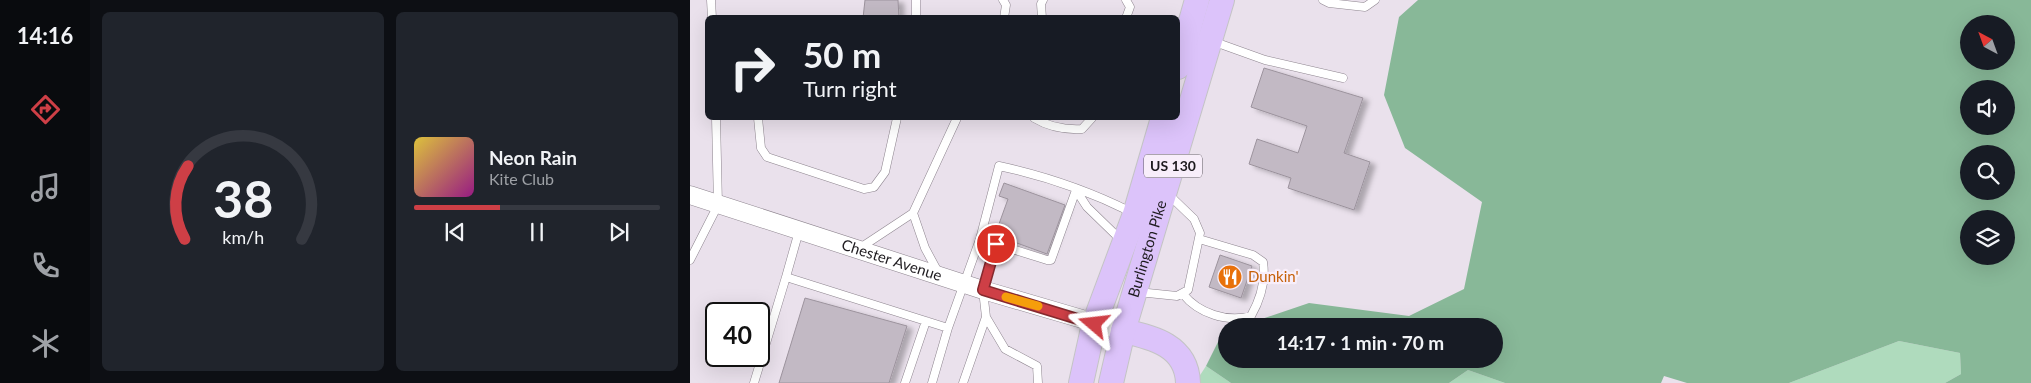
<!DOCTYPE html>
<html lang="en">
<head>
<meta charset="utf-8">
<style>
  body { margin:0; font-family:Lato,sans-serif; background:#20242c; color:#f1f3f6; height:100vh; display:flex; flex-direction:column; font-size:19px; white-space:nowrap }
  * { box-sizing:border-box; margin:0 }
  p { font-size:16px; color:#9ea1a6 }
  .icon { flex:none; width:28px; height:28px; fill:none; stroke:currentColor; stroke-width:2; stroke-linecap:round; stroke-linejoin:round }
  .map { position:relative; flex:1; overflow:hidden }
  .details { display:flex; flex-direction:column; gap:12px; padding:12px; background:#0d0f14; width:600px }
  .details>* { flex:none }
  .guide { position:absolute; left:15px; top:15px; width:475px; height:105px; border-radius:8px; box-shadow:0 5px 20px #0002; background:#171b24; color:#f1f3f6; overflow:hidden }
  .needle { width:32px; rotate:319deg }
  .fabs { position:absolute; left:1270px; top:15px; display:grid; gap:10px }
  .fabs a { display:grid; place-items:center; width:55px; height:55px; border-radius:50%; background:#171b24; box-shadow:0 5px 20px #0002; font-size:25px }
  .speed { position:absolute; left:15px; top:302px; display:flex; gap:10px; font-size:25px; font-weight:700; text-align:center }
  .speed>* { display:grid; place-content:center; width:65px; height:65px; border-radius:50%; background:#171b24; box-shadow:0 5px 20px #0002; line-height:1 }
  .speed .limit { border:2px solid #111; border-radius:8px; background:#fff; color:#111 }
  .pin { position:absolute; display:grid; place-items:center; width:42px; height:42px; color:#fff; margin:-21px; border:2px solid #fff; border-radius:50%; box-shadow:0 1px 5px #0007 }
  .me { position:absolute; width:55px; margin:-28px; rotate:287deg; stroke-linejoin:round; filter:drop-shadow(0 0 4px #0008) }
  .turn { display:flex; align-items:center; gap:18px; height:105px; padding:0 15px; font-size:22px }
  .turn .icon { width:65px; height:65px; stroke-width:2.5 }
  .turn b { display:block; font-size:35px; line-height:42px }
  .details .tile { flex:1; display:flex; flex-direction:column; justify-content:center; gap:8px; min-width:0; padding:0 18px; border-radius:8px; background:#20242c }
  .details .dial { align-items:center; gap:0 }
  .dial svg { height:130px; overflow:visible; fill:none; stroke:#363941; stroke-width:7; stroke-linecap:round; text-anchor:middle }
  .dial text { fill:#f1f3f6; stroke:none }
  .song { display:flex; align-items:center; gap:15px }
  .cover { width:60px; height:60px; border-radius:8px; background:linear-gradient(135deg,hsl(50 70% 55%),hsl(310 70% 35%)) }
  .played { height:5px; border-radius:2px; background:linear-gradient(90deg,#ce3f46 35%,#363941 35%) }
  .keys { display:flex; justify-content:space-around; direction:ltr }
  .details .tiles { flex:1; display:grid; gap:12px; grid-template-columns:repeat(2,1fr) }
  .trip { position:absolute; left:528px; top:318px; width:285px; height:50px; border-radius:25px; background:#171b24; box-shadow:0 5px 20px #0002; font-weight:700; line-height:50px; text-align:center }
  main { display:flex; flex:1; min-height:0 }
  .dock { display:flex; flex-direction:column; width:90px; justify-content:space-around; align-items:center; background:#090b0e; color:#9ea1a6 }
  .dock .icon { width:35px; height:35px }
  .dock .selected { color:#ce3f46 }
  .dock b { font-size:22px; color:#f1f3f6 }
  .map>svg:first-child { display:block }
  .green { fill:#afdbbd }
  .forest { fill:#88b898; fill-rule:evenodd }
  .building { fill:#c2b9c4; stroke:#9c939d; filter:url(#shadow) }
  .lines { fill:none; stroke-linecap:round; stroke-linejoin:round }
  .service-casing { stroke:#8e858f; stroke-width:9 }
  .tertiary-casing { stroke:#8e858f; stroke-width:19 }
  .trunk-casing { stroke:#c4c4c5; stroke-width:26 }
  .service { stroke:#fff; stroke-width:8 }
  .tertiary { stroke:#fff; stroke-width:18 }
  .trunk { stroke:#dcc3fa; stroke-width:24 }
  .route-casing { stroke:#86292e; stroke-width:12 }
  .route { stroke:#ce3f46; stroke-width:9 }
  .slow { stroke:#f59e0b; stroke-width:9 }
  .labels { text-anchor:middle; stroke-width:4.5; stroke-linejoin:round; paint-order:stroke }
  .shield { fill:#f8eefa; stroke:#5f5a61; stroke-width:1 }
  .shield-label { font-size:14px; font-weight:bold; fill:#1e1b1f }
  .street-label { font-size:15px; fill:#1e1b1f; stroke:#f8eefa }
  .food-label { font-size:15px; fill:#c56008; stroke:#f8eefa; text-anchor:start }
</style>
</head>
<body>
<main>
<nav class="dock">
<b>14:16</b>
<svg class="icon selected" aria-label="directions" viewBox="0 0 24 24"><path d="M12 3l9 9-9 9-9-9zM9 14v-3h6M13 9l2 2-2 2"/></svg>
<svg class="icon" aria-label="music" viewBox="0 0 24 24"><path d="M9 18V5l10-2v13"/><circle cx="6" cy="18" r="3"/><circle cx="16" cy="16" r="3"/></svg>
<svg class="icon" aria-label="phone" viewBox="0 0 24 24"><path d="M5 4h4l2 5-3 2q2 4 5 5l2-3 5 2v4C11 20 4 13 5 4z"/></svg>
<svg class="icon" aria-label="climate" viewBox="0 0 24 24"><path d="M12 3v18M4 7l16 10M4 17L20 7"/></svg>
</nav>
<section class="details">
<div class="tiles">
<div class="tile dial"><svg viewBox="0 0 100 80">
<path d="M14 69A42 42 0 1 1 86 69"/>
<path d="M14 69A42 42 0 0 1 16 24" stroke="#ce3f46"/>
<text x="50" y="56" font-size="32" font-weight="700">38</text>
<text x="50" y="72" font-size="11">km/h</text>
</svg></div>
<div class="tile">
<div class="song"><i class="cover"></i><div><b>Neon Rain</b><p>Kite Club</p></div></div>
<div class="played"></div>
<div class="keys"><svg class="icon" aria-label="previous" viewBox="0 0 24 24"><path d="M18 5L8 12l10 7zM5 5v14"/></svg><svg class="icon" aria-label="pause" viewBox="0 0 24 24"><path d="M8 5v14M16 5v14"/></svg><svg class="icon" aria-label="next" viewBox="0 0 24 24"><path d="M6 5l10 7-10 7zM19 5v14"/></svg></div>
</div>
</div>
</section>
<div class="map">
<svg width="1341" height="383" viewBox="0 0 1341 383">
  <defs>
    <filter id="shadow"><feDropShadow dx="5.5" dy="3" stdDeviation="2.5" flood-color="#0004"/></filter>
  </defs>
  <rect width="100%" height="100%" fill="#eae1ec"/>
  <path class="green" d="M1209,341L1270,353L1271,374L1255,383H1099Z
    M516,366L541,383H505Z
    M778,370L815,383H759Z"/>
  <path class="forest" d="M728,0H1341V383H1255L1271,374L1270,353L1209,341L1099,383H997L974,376L971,383H815L778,370L759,383H541L516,366L533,332L536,331V359H804V326H551L619,303L719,316L774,289L792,202L715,148L694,95L709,17ZM1279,24H1316V61H1279ZM1279,89H1316V126H1279ZM1279,154H1316V191H1279ZM1279,219H1316V256H1279Z"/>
  <path class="building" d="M175,0H208L209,18H173Z
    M574,68L673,98L654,153L680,162L664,210L598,188L601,178L559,164L567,139L608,153L617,126L561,107Z
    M314,183L375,205L357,254L305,235L318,199L309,196Z
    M530,255L562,266L551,298L519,287Z
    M115,298L217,326L199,383H89Z"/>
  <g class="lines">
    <defs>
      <path id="service" d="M21,0L22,18
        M313,0L316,5L314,18
        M436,0L440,7L436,18
        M633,0L639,3L675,7L685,0
        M226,18V0
        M352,18L351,4L353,0
        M522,41L575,60L653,78
        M68,118L71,148L77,157L174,189L184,187L195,172L207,118
        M344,118C359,127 374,130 392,129L402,118
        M386,190L397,207L431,240
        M223,213L267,118
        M290,239L357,260H361L386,190
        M306,244L293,290L296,317L315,349L347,366L348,383
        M170,248L223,213L235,248L249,274
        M0,260L28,205L26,118
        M96,277L109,231
        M448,292L487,296L498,290L510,233L504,219L478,194
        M493,294C508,313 537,323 561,316C570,300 576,281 573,262L563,255L509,239
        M64,383L96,277L258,328
        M215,383L236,321
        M242,383L258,328L290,239L309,166C355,176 399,191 441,212
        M273,383L296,317"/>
      <g id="tertiary">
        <path id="s1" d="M0,195L293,290L433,331"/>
      </g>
      <g id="trunk">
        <path d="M488,67L507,0"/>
        <path d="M433,331C463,337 497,346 498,383"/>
        <path d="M391,383L404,324L445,214L473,118"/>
        <path id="s2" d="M421,383L433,331L532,0"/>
      </g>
    </defs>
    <use href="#service" class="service-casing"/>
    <use href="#tertiary" class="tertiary-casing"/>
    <use href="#trunk" class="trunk-casing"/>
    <use href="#service" class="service"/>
    <use href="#tertiary" class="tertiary"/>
    <use href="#trunk" class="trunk"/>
  </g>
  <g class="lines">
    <defs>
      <path id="route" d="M306,244L293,290L404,324"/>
    </defs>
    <use href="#route" class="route-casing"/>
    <use href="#route" class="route"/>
    <path class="slow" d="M316,297L348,306"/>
  </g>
  <defs>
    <symbol id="restaurant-disc" viewBox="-11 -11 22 22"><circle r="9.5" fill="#e8710a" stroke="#f8eefa"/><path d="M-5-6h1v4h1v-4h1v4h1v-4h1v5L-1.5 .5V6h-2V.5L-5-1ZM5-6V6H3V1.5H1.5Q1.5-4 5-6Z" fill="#fff"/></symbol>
  </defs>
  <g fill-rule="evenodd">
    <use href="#restaurant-disc" x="526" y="263" width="28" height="28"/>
  </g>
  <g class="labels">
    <rect class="shield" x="454" y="154.5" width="58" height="23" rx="4"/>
    <g class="shield-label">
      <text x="483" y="171">US 130</text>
    </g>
    <g class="street-label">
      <text dy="5" stroke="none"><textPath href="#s2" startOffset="139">Burlington Pike</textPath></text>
      <text dy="5" stroke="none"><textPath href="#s1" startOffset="212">Chester Avenue</textPath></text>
    </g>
    <g class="food-label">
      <text x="558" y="282">Dunkin'</text>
    </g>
  </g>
</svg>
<div class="fabs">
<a><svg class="needle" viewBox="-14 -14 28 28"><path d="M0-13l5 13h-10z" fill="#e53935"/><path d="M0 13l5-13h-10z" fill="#9ea1a6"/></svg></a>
<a><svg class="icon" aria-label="sound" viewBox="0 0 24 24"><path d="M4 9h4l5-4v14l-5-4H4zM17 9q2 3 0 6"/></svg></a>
<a><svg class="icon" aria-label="search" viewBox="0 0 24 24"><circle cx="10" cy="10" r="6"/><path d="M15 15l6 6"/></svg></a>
<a><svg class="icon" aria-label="layers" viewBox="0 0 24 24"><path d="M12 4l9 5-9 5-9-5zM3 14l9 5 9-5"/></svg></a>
</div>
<div class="speed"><div class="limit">40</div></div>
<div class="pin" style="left:306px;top:244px;background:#d93025"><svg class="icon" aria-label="arrive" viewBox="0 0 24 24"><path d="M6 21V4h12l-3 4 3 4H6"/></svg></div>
<svg class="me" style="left:404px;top:324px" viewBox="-20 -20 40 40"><path d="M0-17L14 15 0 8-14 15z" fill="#ce3f46" stroke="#fff" stroke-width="4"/></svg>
<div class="trip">14:17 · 1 min · 70 m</div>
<div class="guide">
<div class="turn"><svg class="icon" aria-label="right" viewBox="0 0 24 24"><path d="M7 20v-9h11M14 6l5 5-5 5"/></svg><div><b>50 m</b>Turn right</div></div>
</div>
</div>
</main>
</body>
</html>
